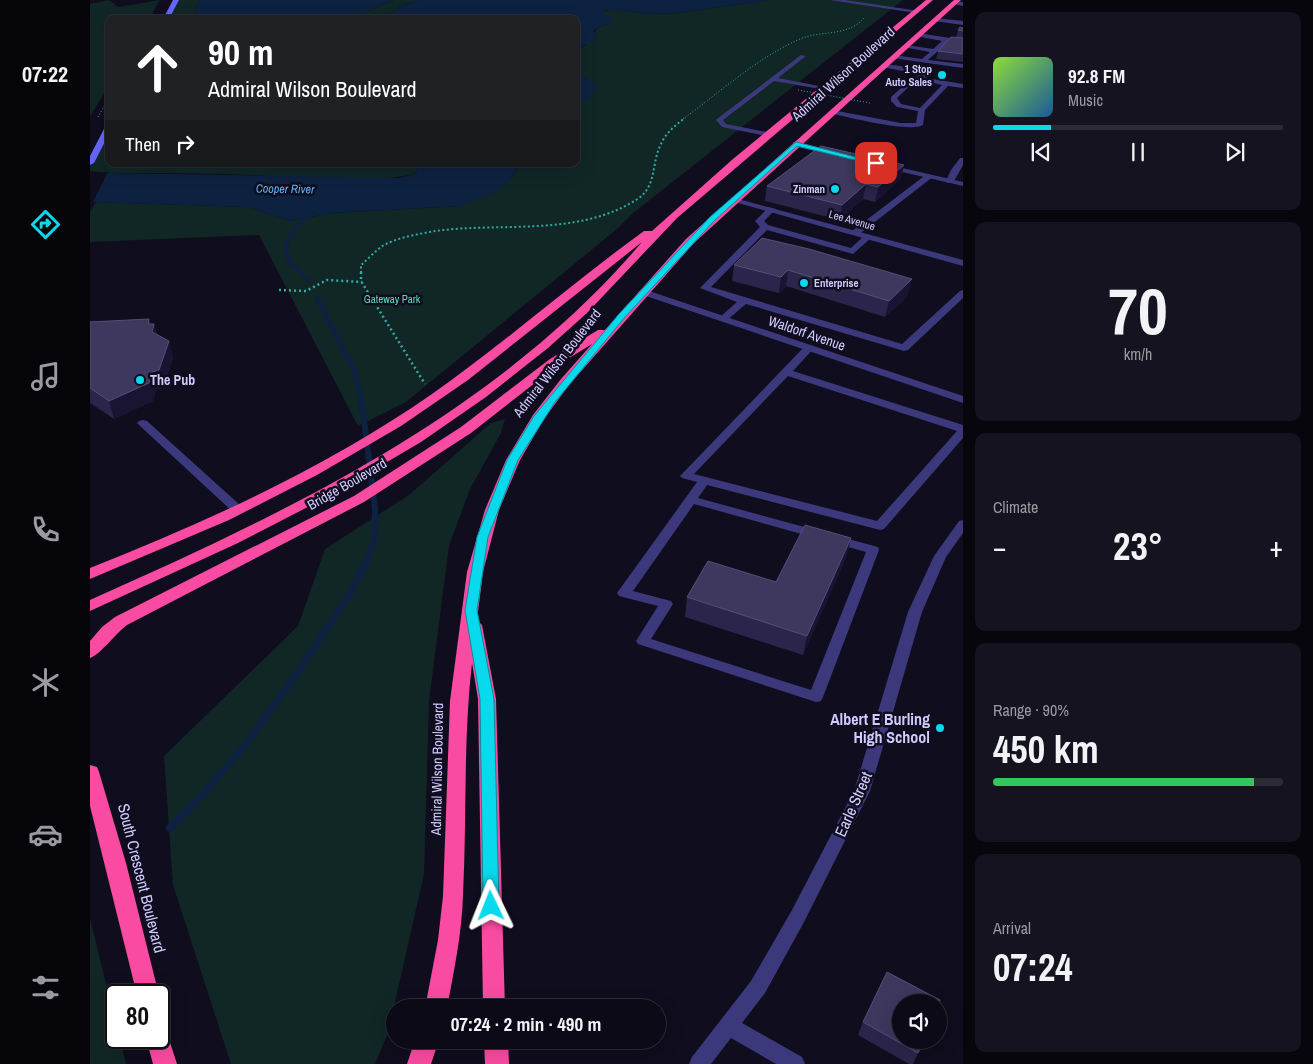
<!DOCTYPE html>
<html lang="en">
<head>
<meta charset="utf-8">
<style>
  body { margin:0; font-family:"Archivo Narrow",sans-serif; background:#14131f; color:#f1f3f6; height:100vh; display:flex; flex-direction:column; font-size:19px; white-space:nowrap }
  * { box-sizing:border-box; margin:0 }
  p { font-size:16px; color:#9a9aa1 }
  .icon { flex:none; width:28px; height:28px; fill:none; stroke:currentColor; stroke-width:2; stroke-linecap:round; stroke-linejoin:round }
  .map { position:relative; flex:1; overflow:hidden }
  .sheet { display:flex; flex-direction:column; gap:12px; padding:12px; background:#06060c; width:350px }
  .sheet>* { flex:none }
  .banner { position:absolute; left:15px; top:15px; width:475px; height:152px; border-radius:10px; box-shadow:0 5px 20px #0002,0 0 0 1px #2b2b35; background:#202124; color:#fff; overflow:hidden }
  .fabs { position:absolute; left:802px; top:994px; display:grid; gap:10px }
  .fabs a { display:grid; place-items:center; width:55px; height:55px; border-radius:50%; background:#0b0a16; box-shadow:0 5px 20px #0002,0 0 0 1px #2b2b35; font-size:25px }
  .speed { position:absolute; left:15px; top:984px; display:flex; gap:10px; font-size:25px; font-weight:700; text-align:center }
  .speed>* { display:grid; place-content:center; width:65px; height:65px; border-radius:50%; background:#0b0a16; box-shadow:0 5px 20px #0002,0 0 0 1px #2b2b35; line-height:1 }
  .speed .limit { border:2px solid #111; border-radius:8px; background:#fff; color:#111 }
  .pin { position:absolute; display:grid; place-items:center; width:42px; height:42px; color:#fff; margin:-21px; border-radius:10px; box-shadow:0 2px 8px #0006 }
  .me { position:absolute; width:55px; margin:-28px; rotate:358deg; stroke-linejoin:round; filter:drop-shadow(0 0 4px #0008) }
  .turn { display:flex; align-items:center; gap:18px; height:105px; padding:0 20px; font-size:22px }
  .turn .icon { width:65px; height:65px; stroke-width:2.5 }
  .turn b { display:block; font-size:35px; line-height:42px }
  .then { display:flex; align-items:center; height:48px; padding:0 20px; background:#0003; gap:10px; font-size:19px }
  .big { font-size:38px; font-weight:700; line-height:1.1 }
  .sheet .tile { flex:1; display:flex; flex-direction:column; justify-content:center; gap:8px; min-width:0; padding:0 18px; border-radius:10px; background:#14131f }
  .sheet .dial { align-items:center; gap:0 }
  .dial b { font-size:65px; line-height:1 }
  .song { display:flex; align-items:center; gap:15px }
  .cover { width:60px; height:60px; border-radius:8px; background:linear-gradient(135deg,hsl(90 70% 55%),hsl(210 70% 35%)) }
  .played { height:5px; border-radius:2px; background:linear-gradient(90deg,#08d9ec 20%,#2b2b35 20%) }
  .keys { display:flex; justify-content:space-around; direction:ltr }
  .heat { display:flex; justify-content:space-between; align-items:center; font-size:28px; direction:ltr }
  .charge { height:8px; border-radius:4px; background:linear-gradient(90deg,#34c759 90%,#2b2b35 0) }
  .trip { position:absolute; left:296px; top:999px; width:280px; height:50px; border-radius:25px; background:#0b0a16; box-shadow:0 5px 20px #0002,0 0 0 1px #2b2b35; font-weight:700; line-height:50px; text-align:center }
  main { display:flex; flex:1; min-height:0 }
  .dock { display:flex; flex-direction:column; width:90px; justify-content:space-around; align-items:center; background:#040409; color:#9a9aa1 }
  .dock .icon { width:35px; height:35px }
  .dock .on { color:#08d9ec }
  .dock b { font-size:22px; color:#f1f3f6 }
  .map>svg:first-child { display:block }
  .green { fill:#102726 }
  .water { fill:#0d2241 }
  .pier { fill:#0f0d1e }
  .lines { fill:none; stroke-linecap:round; stroke-linejoin:round }
  .stream { fill:#0d2241; fill-rule:evenodd }
  .path-far2 { stroke:#31aba2; stroke-width:1; stroke-dasharray:1 2; stroke-linecap:butt }
  .path-far1 { stroke:#31aba2; stroke-width:2; stroke-dasharray:2 2.5; stroke-linecap:butt }
  .path { stroke:#31aba2; stroke-width:2.5; stroke-dasharray:2 3; stroke-linecap:butt }
  .lane { fill:#3b397b; fill-rule:evenodd }
  .street { fill:#3b397b; fill-rule:evenodd }
  .secondary { fill:#6766fa; fill-rule:evenodd }
  .highway { fill:#f94ba1; fill-rule:evenodd }
  .path-bridge { stroke:#31aba2; stroke-width:1; stroke-dasharray:1 2; stroke-linecap:butt }
  .wall { fill:#2c254b }
  .shaded-wall { fill:#191431 }
  .building { fill:#3e375e; stroke:#554e77 }
  .route { fill:#08d9ec; stroke:#058d99 }
  .poi-dot { fill:#08d9ec; stroke:#0f0d1e; stroke-width:2 }
  .labels { text-anchor:middle; stroke-width:5; stroke-linejoin:round; paint-order:stroke }
  .far-poi-label { font-size:11px; font-weight:bold; fill:#d0cbfd; stroke:#0f0d1e; text-anchor:end }
  .far-street-label { font-size:11px; fill:#d0cbfd; stroke:#0f0d1e }
  .far-park-label { font-size:11px; fill:#5bdab8; stroke:#0f0d1e }
  .far-water-label { font-size:12px; font-style:italic; fill:#5db3f9; stroke:#0f0d1e }
  .street-label { font-size:14px; fill:#d0cbfd; stroke:#0f0d1e }
  .poi-label { font-size:14px; font-weight:bold; fill:#d0cbfd; stroke:#0f0d1e; text-anchor:start }
  .near-poi-label { font-size:16px; font-weight:bold; fill:#d0cbfd; stroke:#0f0d1e; text-anchor:end }
  .near-street-label { font-size:16px; fill:#d0cbfd; stroke:#0f0d1e }
</style>
</head>
<body>
<main>
<nav class="dock">
<b>07:22</b>
<svg class="icon on" aria-label="directions" viewBox="0 0 24 24"><path d="M12 3l9 9-9 9-9-9zM9 14v-3h6M13 9l2 2-2 2"/></svg>
<svg class="icon" aria-label="music" viewBox="0 0 24 24"><path d="M9 18V5l10-2v13"/><circle cx="6" cy="18" r="3"/><circle cx="16" cy="16" r="3"/></svg>
<svg class="icon" aria-label="phone" viewBox="0 0 24 24"><path d="M5 4h4l2 5-3 2q2 4 5 5l2-3 5 2v4C11 20 4 13 5 4z"/></svg>
<svg class="icon" aria-label="climate" viewBox="0 0 24 24"><path d="M12 3v18M4 7l16 10M4 17L20 7"/></svg>
<svg class="icon" aria-label="car" viewBox="0 0 24 24"><path d="M5 17H2v-5l4-1 3-4h7l3 4 3 1v5h-3M9 17h6M6 11h13"/><circle cx="7" cy="17" r="2"/><circle cx="17" cy="17" r="2"/></svg>
<svg class="icon" aria-label="filters" viewBox="0 0 24 24"><path d="M4 7h16M4 17h16"/><circle cx="9" cy="7" r="2"/><circle cx="15" cy="17" r="2"/></svg>
</nav>
<div class="map">
<svg width="873" height="1064" viewBox="0 0 873 1064">
  <rect width="100%" height="100%" fill="#0f0d1e"/>
  <path class="green" d="M19,0L28,7L70,0L59,19H19V85L0,117V4Z
    M86,0H109L103,19H76Z
    M303,0H328L313,5L297,15L299,19H260Z
    M680,0H813L542,214L527,229L316,402L268,426L169,235L0,242V212L6,202L158,207L200,221L242,213L369,206L421,179L430,164H486V104L500,97L498,79L486,74V51L496,45L508,27L520,24L513,15L514,11L525,9L559,14L588,13Z
    M19,127V164H325L327,170L324,174C278,185 209,178 161,175C113,173 65,173 17,173L0,171V163Z
    M415,419L411,433L380,489L359,546L339,701L334,874L298,1033L285,1064H141L83,885L74,756L208,626L235,549L319,495L401,423Z
    M0,918L26,1025V1038H29L36,1064H0Z"/>
  <path class="water" d="M109,0H303L260,19H103Z
    M328,0H680L588,13L559,14L525,9L514,11V15L523,19L520,24L508,27L504,31L507,37L486,51V19H299L297,15L313,5Z
    M486,74L498,79L507,86L500,97L486,104Z
    M325,164H430L421,179L403,194L369,206L242,213L200,221L158,207L0,202V176L17,173L309,178L324,174L327,170Z"/>
  <path class="pier" d="M18,172L2,204H0V173Z"/>
  <g class="lines">
    <path class="stream" d="M219,213L223,214C212,225 190,242 202,260C207,268 215,273 221,281L218,283L216,282C211,275 203,269 198,262C185,243 206,224 219,213Z
      M227,296L230,298L267,371L274,396L288,509L287,542L279,565L264,593L209,677L158,747L119,793L83,831L80,832L77,831L75,828L77,825L113,789L152,743L203,673L257,592L271,565L281,542L282,509L268,396L261,371L224,298Z"/>
    <path class="path-far2" d="M8,117L19,98
      M593,119C630,92 667,58 710,39C731,30 758,37 774,18"/>
    <path class="path-far1" d="M271,273V265C278,259 286,250 294,245C309,237 329,234 345,231C411,222 487,237 546,200C567,187 561,166 570,146C575,134 584,126 595,118"/>
    <path class="path" d="M271,272V281L335,384
      M189,290L216,291L237,280L272,282"/>
    <path class="lane" d="M740,0H755L829,11L826,13Z
      M846,18L873,21V25L844,21Z
      M828,33L873,40V44L858,42L838,60L873,64V68L802,58L804,55L832,59L840,52L813,47L816,45L843,49L852,41L826,36Z
      M711,55L716,56L688,78L734,87L736,88V90L684,81L633,120L636,124L682,133V137L632,127L626,120L627,119Z
      M794,64C808,66 830,66 837,78L873,84V88L858,86L835,110L833,125C821,133 756,117 740,113V111L742,110L811,123H826L828,111L807,107L801,101V97L820,80L829,76L823,73L792,67ZM831,80L852,85L830,108L811,104L807,98L824,82Z
      M870,158H873V165L863,183H857L856,181L861,170Z
      M837,174L844,176L768,235H762V231Z
      M679,207L686,209L674,221L678,225L761,248L775,235L782,237L763,254L677,230L621,287L812,344L870,291L873,290V298L818,350L814,351L656,304L636,321H630V317L647,302L610,288L670,227L665,221Z
      M719,345L724,348L703,371L873,425V438L794,529L790,530L617,485L608,498L788,547L789,550L733,697L731,701L726,702L548,644L546,641L568,606L529,596L527,593L607,482L592,478L590,476L592,474L715,346ZM698,376L867,431L787,521L604,474ZM604,504L776,552L721,690L561,639L583,604L581,601L543,591Z
      M53,420L57,421L151,506L153,509L151,512H143L49,425L47,423L49,421Z"/>
    <path class="street" d="M865,1L873,2V6L863,4Z
      M706,142L745,151L746,153L742,155L703,146V142Z
      M795,164L873,182V186L795,168Z
      M641,197L873,260V266L641,201Z
      M553,289L873,396V403L550,294L548,292Z
      M873,520V533L856,557L832,612L780,791L714,922L675,993L652,1023L712,1057L715,1064H686L641,1038L621,1064H599L602,1057L661,981L702,910L764,791L818,612L844,556L869,521Z"/>
    <path class="secondary" d="M83,0H89L79,19H73Z
      M19,125V134L4,163L0,165V156L15,127Z"/>
    <path class="highway" d="M836,0H843L587,218L497,313L458,348L396,397L331,442L241,495L148,543L0,611V600C200,511 407,413 552,242L378,380L311,426L227,475L139,520L0,579V568C119,521 237,467 342,394C406,349 465,298 527,251L554,231H562L643,159Z
      M864,0H871L604,243L479,385L454,419L430,460L409,510L393,572L387,620L392,625L406,699L415,1008H393L388,699L382,663C373,740 377,818 373,895C372,933 364,970 357,1008H335L348,940L353,896L360,701L377,572L395,510L416,460L443,415L471,379L502,344L468,365L381,433L274,502L37,625C26,633 10,655 0,658V641L12,627L25,617L264,496L371,427L460,359L508,330H515L596,239Z
      M0,765L7,767L9,772L36,863L69,995V996L47,995L0,806Z
      M69,1027L76,1030L87,1064H63L56,1038H69Z
      M325,1040H349L341,1064H317Z
      M394,1040H418L419,1064H395Z"/>
    <path class="path-bridge" d="M708,90L780,103"/>
  </g>
  <path class="wall" d="M873,28V62L846,59L848,51L866,37L868,30Z
    M814,165L811,179L785,202L773,199L750,220L675,201L677,186Z
    M672,238L818,296L795,317L696,286L689,293L642,281L644,265Z
    M59,319L60,324H64L67,334L79,341L83,358L73,388L66,389L63,401L24,419L0,403V322Z
    M761,538L756,558L713,655L595,617L597,597L686,582Z
    M773,1022L834,1040L823,1064H819L768,1035Z"/>
  <path class="shaded-wall" d="M814,165L811,179L785,202L788,187Z
    M776,184L773,199L750,220L752,205Z
    M698,270L696,286L689,293L691,277Z
    M822,279L818,296L795,317L799,301Z
    M59,319L62,332L64,324L68,341L66,349L63,336L61,341L58,324Z
    M79,341L83,358L73,388L66,389L63,401L24,419L19,401L62,372Z
    M761,538L756,558L713,655L717,636Z"/>
  <path class="building" d="M870,27L873,28V31L868,30Z
    M861,37L873,38V54L848,51Z
    M731,146L814,165L788,187L776,184L752,205L677,186Z
    M672,238L719,249L822,279L799,301L698,270L691,277L644,265Z
    M59,319L58,324H64L62,332L79,341L69,370L62,372L59,383L19,401L0,388V322Z
    M715,525L761,538L717,636L597,597L618,561L686,582Z
    M797,972L850,1000L849,1004V1002H811V1040H834L828,1053L773,1022Z"/>
  <path class="route" d="M706,142L789,163L786,165L707,146L625,220L535,317L465,402L428,460L398,537L387,610L404,699L409,906L406,911L401,913L395,911L393,906L390,699L375,610L387,537L417,460L444,416L529,314L620,217Z"/>
  <g class="poi-dot">
    <circle cx="852" cy="75" r="5"/>
    <circle cx="745" cy="189" r="5"/>
    <circle cx="714" cy="283" r="5"/>
    <circle cx="50" cy="380" r="5"/>
    <circle cx="850" cy="728" r="5"/>
  </g>
  <g class="labels">
    <g class="far-poi-label">
      <text x="842" y="73">1 Stop<tspan x="842" dy="13">Auto Sales</tspan></text>
      <text x="735" y="193">Zinman</text>
      <text x="724" y="287" text-anchor="start">Enterprise</text>
    </g>
    <g class="far-street-label">
      <text transform="translate(762 220) rotate(16)" y="4">Lee Avenue</text>
    </g>
    <g class="far-park-label">
      <text x="302" y="303">Gateway Park</text>
    </g>
    <g class="far-water-label">
      <text transform="translate(195 189) rotate(1)" y="4">Cooper River</text>
    </g>
    <g class="street-label">
      <text transform="translate(753 74) rotate(-42)" y="5">Admiral Wilson Boulevard</text>
      <text transform="translate(717 333) rotate(19)" y="5">Waldorf Avenue</text>
      <text transform="translate(467 363) rotate(-52)" y="5">Admiral Wilson Boulevard</text>
      <text transform="translate(257 484) rotate(-30)" y="5">Bridge Boulevard</text>
      <text transform="translate(347 769) rotate(-89)" y="5">Admiral Wilson Boulevard</text>
    </g>
    <g class="poi-label">
      <text x="60" y="385">The Pub</text>
    </g>
    <g class="near-poi-label">
      <text x="840" y="725">Albert E Burling<tspan x="840" dy="18">High School</tspan></text>
    </g>
    <g class="near-street-label">
      <text transform="translate(763 804) rotate(-66)" y="6">Earle Street</text>
      <text transform="translate(52 878) rotate(76)" y="6">South Crescent Boulevard</text>
    </g>
  </g>
</svg>
<div class="fabs">
<a><svg class="icon" aria-label="sound" viewBox="0 0 24 24"><path d="M4 9h4l5-4v14l-5-4H4zM17 9q2 3 0 6"/></svg></a>
</div>
<div class="speed"><div class="limit">80</div></div>
<div class="pin" style="left:786px;top:163px;background:#d93025"><svg class="icon" aria-label="arrive" viewBox="0 0 24 24"><path d="M6 21V4h12l-3 4 3 4H6"/></svg></div>
<svg class="me" style="left:401px;top:906px" viewBox="-20 -20 40 40"><path d="M0-17L14 15 0 8-14 15z" fill="#08d9ec" stroke="#fff" stroke-width="4"/></svg>
<div class="trip">07:24 · 2 min · 490 m</div>
<div class="banner">
<div class="turn"><svg class="icon" aria-label="ahead" viewBox="0 0 24 24"><path d="M12 20V5M6 11l6-6 6 6"/></svg><div><b>90 m</b>Admiral Wilson Boulevard</div></div>
<div class="then">Then<svg class="icon" aria-label="right" viewBox="0 0 24 24"><path d="M7 20v-9h11M14 6l5 5-5 5"/></svg></div>
</div>
</div>
<section class="sheet">
<div class="tile">
<div class="song"><i class="cover"></i><div><b>92.8 FM</b><p>Music</p></div></div>
<div class="played"></div>
<div class="keys"><svg class="icon" aria-label="previous" viewBox="0 0 24 24"><path d="M18 5L8 12l10 7zM5 5v14"/></svg><svg class="icon" aria-label="pause" viewBox="0 0 24 24"><path d="M8 5v14M16 5v14"/></svg><svg class="icon" aria-label="next" viewBox="0 0 24 24"><path d="M6 5l10 7-10 7zM19 5v14"/></svg></div>
</div>
<div class="tile dial"><b>70</b><p>km/h</p></div>
<div class="tile"><p>Climate</p>
<div class="heat"><a>−</a><b class="big">23°</b><a>+</a></div>
</div>
<div class="tile"><p>Range · 90%</p><b class="big">450 km</b><div class="charge"></div></div>
<div class="tile"><p>Arrival</p><b class="big">07:24</b></div>
</section>
</main>
</body>
</html>
